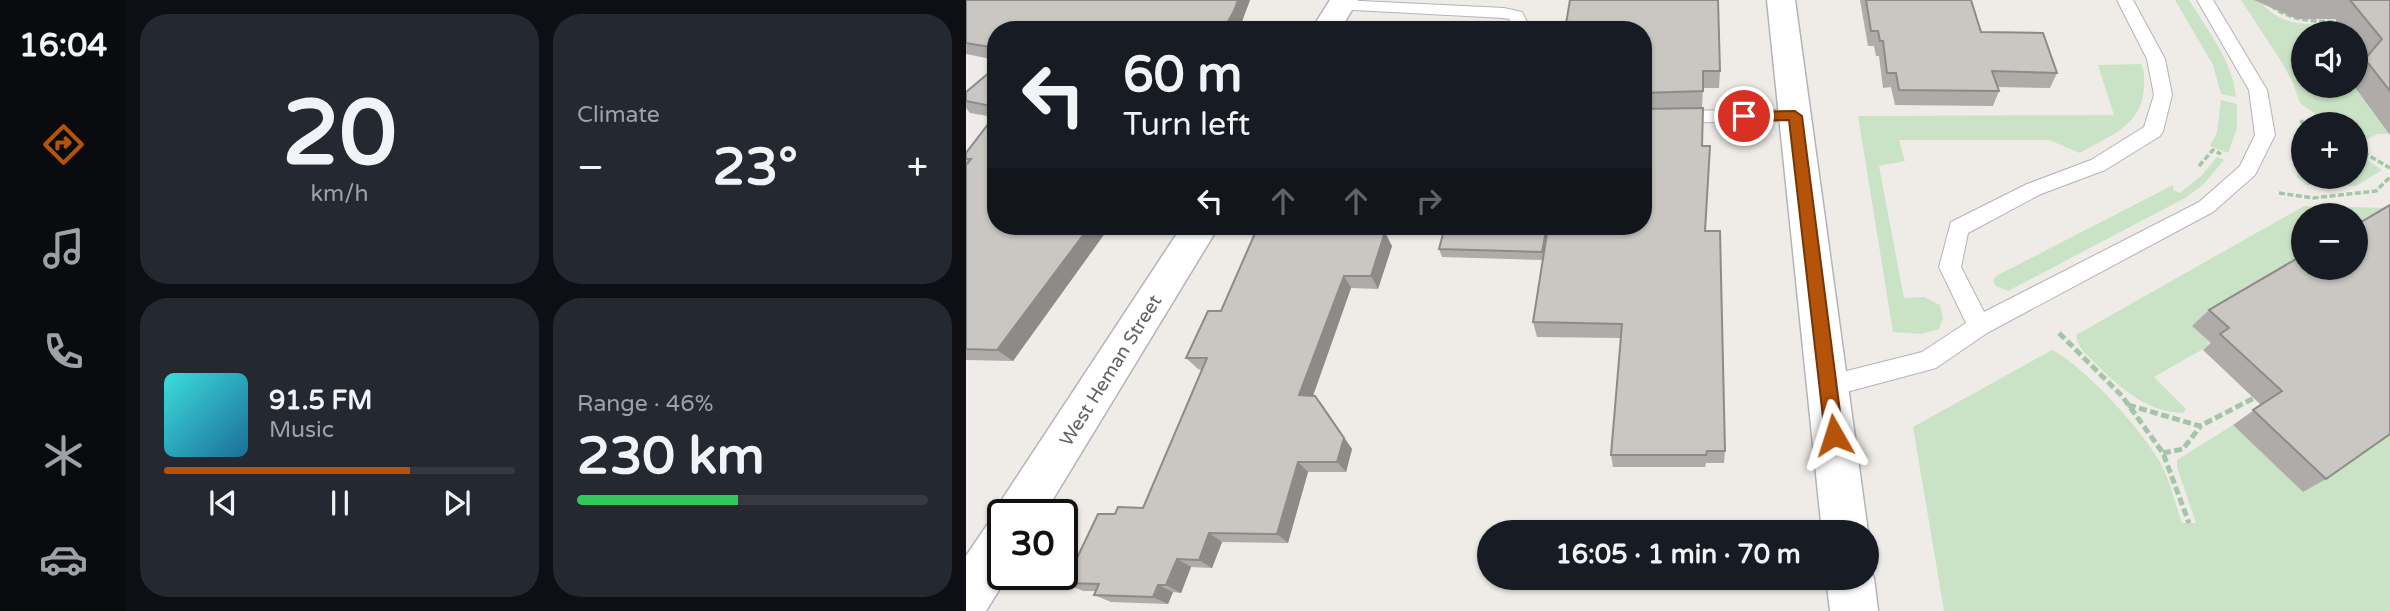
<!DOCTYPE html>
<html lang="en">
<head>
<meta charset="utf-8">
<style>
  body { margin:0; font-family:"Varela Round",sans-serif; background:#242831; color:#f1f3f6; height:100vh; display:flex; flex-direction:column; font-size:26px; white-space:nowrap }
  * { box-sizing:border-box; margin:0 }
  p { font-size:23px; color:#9ea1a6 }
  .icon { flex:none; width:38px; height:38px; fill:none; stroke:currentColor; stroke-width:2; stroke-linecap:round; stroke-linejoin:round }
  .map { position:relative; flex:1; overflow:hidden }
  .details { display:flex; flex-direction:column; gap:14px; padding:14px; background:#0d0f14; width:840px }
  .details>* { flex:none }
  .banner { position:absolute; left:21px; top:21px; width:665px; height:214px; border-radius:28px; box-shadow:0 2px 5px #0004; background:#171b24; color:#f1f3f6; overflow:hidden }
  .buttons { position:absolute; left:1325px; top:21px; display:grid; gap:14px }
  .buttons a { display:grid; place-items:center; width:77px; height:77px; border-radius:50%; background:#171b24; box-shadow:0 2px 5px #0004; font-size:35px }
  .speed { position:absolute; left:21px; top:499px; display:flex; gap:14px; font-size:35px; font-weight:700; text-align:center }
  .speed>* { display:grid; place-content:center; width:91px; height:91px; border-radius:50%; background:#171b24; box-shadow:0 2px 5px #0004; line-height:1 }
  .speed .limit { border:4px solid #111; border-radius:10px; background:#fff; color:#111 }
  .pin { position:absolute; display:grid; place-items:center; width:60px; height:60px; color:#fff; margin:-30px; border:4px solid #fff; border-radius:50%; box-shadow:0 2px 7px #0007 }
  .me { position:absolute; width:77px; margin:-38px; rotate:354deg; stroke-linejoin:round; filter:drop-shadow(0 0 5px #0008) }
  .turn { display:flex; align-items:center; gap:24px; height:147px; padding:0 21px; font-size:32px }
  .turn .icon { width:91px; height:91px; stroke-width:2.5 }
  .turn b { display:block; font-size:49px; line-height:60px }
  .lanes { display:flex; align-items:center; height:66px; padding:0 21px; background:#0003; justify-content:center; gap:35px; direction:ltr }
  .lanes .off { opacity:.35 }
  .big { font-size:52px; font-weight:800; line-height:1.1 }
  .details .tile { flex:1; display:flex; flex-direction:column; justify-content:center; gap:10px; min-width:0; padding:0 24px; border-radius:28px; background:#242831 }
  .details .dial { align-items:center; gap:0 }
  .dial b { font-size:91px; line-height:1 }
  .song { display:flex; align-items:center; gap:21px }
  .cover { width:84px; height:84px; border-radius:10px; background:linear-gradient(135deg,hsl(180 70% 55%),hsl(200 70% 35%)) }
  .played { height:7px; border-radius:4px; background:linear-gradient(90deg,#b45309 70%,#363941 70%) }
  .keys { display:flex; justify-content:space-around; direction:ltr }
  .heat { display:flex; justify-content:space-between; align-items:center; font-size:38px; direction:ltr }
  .charge { height:10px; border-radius:5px; background:linear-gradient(90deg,#34c759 46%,#363941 0) }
  .details .tiles { flex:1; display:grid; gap:14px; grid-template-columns:repeat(2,1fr) }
  .trip { position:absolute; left:511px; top:520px; width:402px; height:70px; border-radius:35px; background:#171b24; box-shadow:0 2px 5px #0004; font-weight:800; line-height:70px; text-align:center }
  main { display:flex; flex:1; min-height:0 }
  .dock { display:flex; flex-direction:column; width:126px; justify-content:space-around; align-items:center; background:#090b0e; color:#9ea1a6 }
  .dock .icon { width:49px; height:49px }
  .dock .active { color:#b45309 }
  .dock b { font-size:32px; color:#f1f3f6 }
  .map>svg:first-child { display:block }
  .green { fill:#cae3c6 }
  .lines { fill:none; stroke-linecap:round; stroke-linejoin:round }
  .lane-casing { stroke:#b2b4b7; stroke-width:2 }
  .street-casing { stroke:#b2b4b7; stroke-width:3 }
  .path-far1 { stroke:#a2c6a7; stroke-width:3.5; stroke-dasharray:6 2.5; stroke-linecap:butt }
  .path { stroke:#a2c6a7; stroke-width:5; stroke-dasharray:8 3.5; stroke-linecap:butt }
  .lane { fill:#fff; fill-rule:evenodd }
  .street { fill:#fff; fill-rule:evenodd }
  .wall { fill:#aeaba8 }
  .shaded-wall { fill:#8d8b88 }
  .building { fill:#cac7c3; stroke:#8d8b88; stroke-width:2 }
  .route { fill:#b45309; stroke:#753606; stroke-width:2 }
  .labels { text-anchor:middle; stroke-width:6; stroke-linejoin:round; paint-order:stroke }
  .street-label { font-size:19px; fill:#5e6265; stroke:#fff }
</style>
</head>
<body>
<main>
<nav class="dock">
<b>16:04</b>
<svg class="icon active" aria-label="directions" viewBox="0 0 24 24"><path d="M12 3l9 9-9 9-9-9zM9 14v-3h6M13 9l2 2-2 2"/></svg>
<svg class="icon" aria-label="music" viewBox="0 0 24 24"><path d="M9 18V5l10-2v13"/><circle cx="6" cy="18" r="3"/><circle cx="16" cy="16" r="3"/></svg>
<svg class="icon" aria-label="phone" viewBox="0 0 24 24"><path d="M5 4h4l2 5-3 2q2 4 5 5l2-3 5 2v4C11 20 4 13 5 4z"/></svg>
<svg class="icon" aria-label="climate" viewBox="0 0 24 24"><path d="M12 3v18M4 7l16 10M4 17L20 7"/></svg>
<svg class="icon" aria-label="car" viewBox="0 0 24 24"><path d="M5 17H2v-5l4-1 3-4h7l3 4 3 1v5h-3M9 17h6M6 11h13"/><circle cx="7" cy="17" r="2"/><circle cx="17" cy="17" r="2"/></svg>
</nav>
<section class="details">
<div class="tiles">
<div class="tile dial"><b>20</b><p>km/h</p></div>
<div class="tile"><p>Climate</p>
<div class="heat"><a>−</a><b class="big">23°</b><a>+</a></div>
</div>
<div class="tile">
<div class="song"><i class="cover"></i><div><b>91.5 FM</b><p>Music</p></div></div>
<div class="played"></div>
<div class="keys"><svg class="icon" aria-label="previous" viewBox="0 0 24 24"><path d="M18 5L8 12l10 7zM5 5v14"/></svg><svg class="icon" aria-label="pause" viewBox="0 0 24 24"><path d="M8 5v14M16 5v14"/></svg><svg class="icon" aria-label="next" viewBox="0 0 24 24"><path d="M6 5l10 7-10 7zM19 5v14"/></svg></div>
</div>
<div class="tile"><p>Range · 46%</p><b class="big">230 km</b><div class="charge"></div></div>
</div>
</section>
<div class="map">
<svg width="1424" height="611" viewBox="0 0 1424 611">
  <rect width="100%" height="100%" fill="#efece7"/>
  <path class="green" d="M1209,0H1223C1241,29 1267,62 1270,97L1255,94L1247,65Z
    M1275,0H1294C1312,27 1344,25 1374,25L1380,33H1337V86H1388L1424,134H1411L1393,144L1390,142V124H1363L1334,103L1327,83L1315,61Z
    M1175,64C1179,72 1178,78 1178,86C1177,126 1144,135 1114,153L1083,140H933L939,161L913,166L938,298L958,297L974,305L977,318L973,329L955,334L927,332L892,116L1148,115L1132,65Z
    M1255,100L1271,104V128L1262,153L1244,146L1251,132Z
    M1337,146V177H1390V152L1416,170L1390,186L1342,185L1331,177Z
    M1251,157L1258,160L1237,185L1219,198L1042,291L1030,286L1027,281L1030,276L1207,185V190L1214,193L1235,176Z
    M1338,206L1424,208L1390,231V215H1337V262L1227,326L1246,344L1188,377L1220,409L1217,413C1180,412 1153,387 1128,362C1119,353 1112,348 1110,335Z
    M1086,350C1118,366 1176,430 1194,462C1204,480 1209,504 1216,523H1230L1211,467V460L1267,425L1337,492L1424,432V611H978L947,427Z"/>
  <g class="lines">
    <defs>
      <path id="lane" d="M375,0L538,8L556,12L565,30H548L543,19L538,18L369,9L367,5L369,1Z
        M1151,0H1167L1199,59L1206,95L1197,131L1194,136L1139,170L1075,194L1002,233L995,267L1018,312L1233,202L1274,166L1289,135L1283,90L1231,0H1247L1301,90L1309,135L1289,175L1247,212L1021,333L970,368L862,397L853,394L850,386L853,378L956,352L1000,323L973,267L985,222L1061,184L1125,160L1178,127L1188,95L1181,59Z
        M829,110L836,111L838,116L836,121L677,123V111Z"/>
      <path id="street" d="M364,0H392L374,30H345Z
        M801,0H829L902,532L901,534V532H856Z
        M216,226H253L78,514H37V574H43L20,611H0V556L21,525L33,520L30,514L37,498Z
        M901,562L908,578L912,611H864L860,578H901Z"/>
    </defs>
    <use href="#lane" class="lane-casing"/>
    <use href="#street" class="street-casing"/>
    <path class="path-far1" d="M1299,0C1319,21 1345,21 1372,22
      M1334,121L1342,124
      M1390,148L1424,168
      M1233,166L1247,150L1255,154
      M1313,193L1347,198L1410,191L1424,177"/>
    <path class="path" d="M1093,333L1156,396L1197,453L1223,523
      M1162,405L1234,426L1288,398
      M1197,453L1217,449L1234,427"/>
    <use href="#lane" class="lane"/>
    <use href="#street" class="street"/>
  </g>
  <path class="wall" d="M0,0H284L275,24L30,30V60L0,54Z
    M894,0H1005L1015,32L1091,73L1084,88L1032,87L1033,91L1027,106L929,105L925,87L917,88L913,56H910L908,46H902Z
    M1288,0H1424V135L1388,86H1390V69L1399,58L1390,45V33H1380L1369,19H1331Z
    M677,30L754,71L753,88H737L736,108L677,109Z
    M30,67V226H140L142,229L47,361L0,360V165L1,164L0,163V153L27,117L4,113L0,108V92Z
    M736,146L739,231L759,451L758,463H740L739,467H647L645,455L655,338L571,337L567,322L577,260L476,257L473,249L583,227L656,229L677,226Z
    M1424,205L1360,479L1337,492L1267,425L1295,405L1237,350L1245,343L1226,326L1243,310Z
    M304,226H410L408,232L426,246L412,289L385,288L347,396H349L358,407L386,449L380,472H342L322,543L256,542L246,568L225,567L215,593L207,592L202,604L145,602L128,595L130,591H117L99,583L149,514L177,508L236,370L232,369L220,358L255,311Z"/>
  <path class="shaded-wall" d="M272,0H284L275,24L272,30H257Z
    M124,226H140L142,229L47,361L31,350Z
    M399,226H410L404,245L397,232Z
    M419,232L426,246L412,289L405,276Z
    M378,276L385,288L343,407L333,395Z
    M349,396L386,449L380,472L371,462Z
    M332,462L342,472L322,543L311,534Z
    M243,533L256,542L246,568L233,560Z
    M211,559L225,567L215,593L200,585Z
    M192,585L207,592L202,604L187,597Z"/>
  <path class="building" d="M0,0H272L268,11L257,30H30V48L0,43Z
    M604,0H752L754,71H737V91L677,93V30H599Z
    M900,0H1005L1015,32L1077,33L1091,73L1026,71L1033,91L933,90L930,73H921L917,41H914L912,31H905Z
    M1384,0H1424V91L1399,59L1416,39Z
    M30,67V107L0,101V92Z
    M737,108L736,146H744L739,231H754L759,451H741L740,455H645L656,324L567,322L582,227L656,229L657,226H677V109Z
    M30,114V226H124L31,350L0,349V165L5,159H0V153Z
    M1424,205V434L1360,479L1287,410L1316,391L1254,334L1263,328L1243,310L1337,255V268H1390V225Z
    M304,226H399L397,232H419L405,276H378L333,395L349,396L378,438L371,462H332L311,534L243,533L233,560L211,559L200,585H192L187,597L128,595L133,584L99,583L132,514H149L152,507L177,508L241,358H220L242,311H255L290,231L301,232Z
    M479,226H581L576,252L473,249Z"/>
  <path class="route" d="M829,111L836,116L877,435L874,440L868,443L861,440L859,435L823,120L778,121L772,116L778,112Z"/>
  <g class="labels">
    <g class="street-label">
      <text transform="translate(144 370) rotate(-58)" y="7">West Heman Street</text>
    </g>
  </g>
</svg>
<div class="buttons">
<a><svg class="icon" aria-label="sound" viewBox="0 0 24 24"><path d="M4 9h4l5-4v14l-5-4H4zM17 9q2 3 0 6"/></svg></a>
<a>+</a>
<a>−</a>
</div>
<div class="speed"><div class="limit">30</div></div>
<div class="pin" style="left:778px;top:116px;background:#d93025"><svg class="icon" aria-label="arrive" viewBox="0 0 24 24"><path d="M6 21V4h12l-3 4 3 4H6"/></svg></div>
<svg class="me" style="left:868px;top:435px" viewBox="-20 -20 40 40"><path d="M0-17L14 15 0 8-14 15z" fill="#b45309" stroke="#fff" stroke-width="4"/></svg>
<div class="trip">16:05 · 1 min · 70 m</div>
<div class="banner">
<div class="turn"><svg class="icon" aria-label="left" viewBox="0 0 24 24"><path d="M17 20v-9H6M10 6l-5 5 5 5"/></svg><div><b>60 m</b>Turn left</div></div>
<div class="lanes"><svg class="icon" aria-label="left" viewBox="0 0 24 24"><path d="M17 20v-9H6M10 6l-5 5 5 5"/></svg><svg class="icon off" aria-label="ahead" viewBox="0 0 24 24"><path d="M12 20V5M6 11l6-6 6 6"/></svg><svg class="icon off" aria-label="ahead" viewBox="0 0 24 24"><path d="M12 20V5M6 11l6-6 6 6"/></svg><svg class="icon off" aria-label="right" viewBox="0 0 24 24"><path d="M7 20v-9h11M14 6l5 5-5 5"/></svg></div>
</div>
</div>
</main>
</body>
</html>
